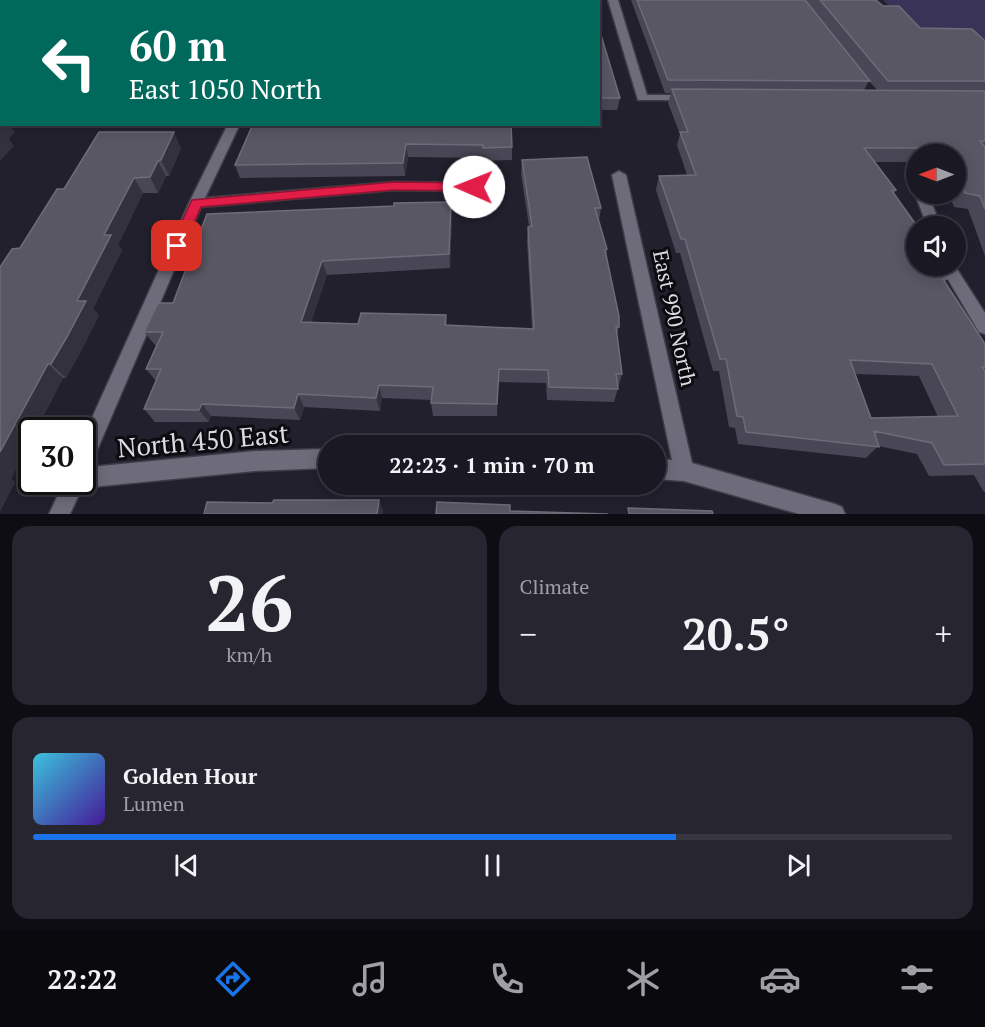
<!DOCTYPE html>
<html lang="en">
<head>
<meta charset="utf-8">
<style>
  body { margin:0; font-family:"PT Serif",serif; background:#27252f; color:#f1f3f6; height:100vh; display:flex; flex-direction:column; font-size:22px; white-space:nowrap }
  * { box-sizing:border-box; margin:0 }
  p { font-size:20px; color:#9fa0a5 }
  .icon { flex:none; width:33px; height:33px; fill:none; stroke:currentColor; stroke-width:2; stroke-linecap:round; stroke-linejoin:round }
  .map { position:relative; height:514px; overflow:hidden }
  .drawer { display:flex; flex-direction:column; gap:12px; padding:12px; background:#0e0d13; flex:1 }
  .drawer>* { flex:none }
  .banner { position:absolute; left:0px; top:0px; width:600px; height:126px; box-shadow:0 3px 15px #0003,0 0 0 2px #383740; background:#00695c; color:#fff; overflow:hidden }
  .needle { width:39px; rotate:270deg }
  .buttons { position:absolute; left:906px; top:144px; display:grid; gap:12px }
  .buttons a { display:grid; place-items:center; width:60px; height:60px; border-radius:50%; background:#1a1822; box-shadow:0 3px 15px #0003,0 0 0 2px #383740; font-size:30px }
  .speed { position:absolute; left:18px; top:417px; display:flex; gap:12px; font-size:30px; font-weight:700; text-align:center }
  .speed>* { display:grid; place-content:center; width:78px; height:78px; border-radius:50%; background:#1a1822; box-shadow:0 3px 15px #0003,0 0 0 2px #383740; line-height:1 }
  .speed .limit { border:3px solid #111; border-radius:9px; background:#fff; color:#111 }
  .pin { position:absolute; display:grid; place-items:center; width:51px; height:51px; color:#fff; margin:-26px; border-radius:12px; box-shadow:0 3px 9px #0006 }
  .me { position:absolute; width:66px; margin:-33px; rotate:271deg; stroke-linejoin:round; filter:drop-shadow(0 0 4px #0008) }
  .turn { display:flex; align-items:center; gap:21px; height:126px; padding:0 30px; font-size:27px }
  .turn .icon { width:78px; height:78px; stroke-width:2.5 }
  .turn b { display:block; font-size:42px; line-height:51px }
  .big { font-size:45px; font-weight:800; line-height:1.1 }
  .drawer .card { flex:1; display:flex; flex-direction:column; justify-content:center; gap:9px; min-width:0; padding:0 21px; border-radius:18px; background:#27252f }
  .drawer .dial { align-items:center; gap:0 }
  .dial b { font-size:78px; line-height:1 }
  .song { display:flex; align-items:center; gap:18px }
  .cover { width:72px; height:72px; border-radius:9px; background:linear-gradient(135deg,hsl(190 70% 55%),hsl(260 70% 35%)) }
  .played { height:6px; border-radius:3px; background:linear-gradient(90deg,#1a73e8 70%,#383740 70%) }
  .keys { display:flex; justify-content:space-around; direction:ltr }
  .heat { display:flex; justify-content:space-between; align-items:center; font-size:33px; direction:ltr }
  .drawer .tiles { flex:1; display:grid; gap:12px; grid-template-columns:1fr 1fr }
  .card:last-child { grid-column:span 2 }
  .trip { position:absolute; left:318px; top:435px; width:348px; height:60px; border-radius:30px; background:#1a1822; box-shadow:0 3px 15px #0003,0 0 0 2px #383740; font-weight:800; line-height:60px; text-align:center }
  .menu { display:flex; height:96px; justify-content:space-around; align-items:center; background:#0a0a0e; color:#9fa0a5 }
  .menu .icon { width:42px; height:42px }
  .menu .on { color:#1a73e8 }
  .menu b { font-size:27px; color:#f1f3f6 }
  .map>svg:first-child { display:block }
  .green { fill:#3a3358 }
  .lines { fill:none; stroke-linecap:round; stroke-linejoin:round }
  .street-casing { stroke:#3e3c46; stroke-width:3 }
  .secondary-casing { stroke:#3e3c46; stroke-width:3 }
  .street { fill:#6e6c7b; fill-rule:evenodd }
  .secondary { fill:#6e6c7b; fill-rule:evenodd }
  .wall { fill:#494755; fill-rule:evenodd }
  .shaded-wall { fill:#33313e }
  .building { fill:#595764; stroke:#6d6c78; stroke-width:1.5; fill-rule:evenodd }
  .route { fill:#e11d48; stroke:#92132f; stroke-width:1.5 }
  .labels { text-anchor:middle; stroke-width:6; stroke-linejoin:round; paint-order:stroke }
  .street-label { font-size:21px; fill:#dcdbe3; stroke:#0c0b10 }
  .near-street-label { font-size:26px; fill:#dcdbe3; stroke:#0c0b10 }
</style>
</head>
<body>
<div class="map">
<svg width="985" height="514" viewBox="0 0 985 514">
  <rect width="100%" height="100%" fill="#22202d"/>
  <path class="green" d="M883,0H985V46L920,37Z"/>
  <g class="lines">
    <defs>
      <path id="street" d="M290,0H300V2H290Z
        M608,0H618L647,95H688L694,98L692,100H638Z
        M0,55H2V61H0Z
        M228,124H240L205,198L394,182L474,183L481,187L474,191L394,190L201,207L90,467L255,451L328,449V468L255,471L82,488L70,514H49L64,482H82V440L189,203Z
        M619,171L626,175L692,463L835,504L842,507L845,514H799L684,481L656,479V459L672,460L612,175Z
        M916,192L928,194L941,226H927L915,194Z
        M940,266H955L985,313V334L979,332Z"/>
      <path id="secondary" d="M30,0H40L30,2Z
        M2,26V33H0V27Z"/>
    </defs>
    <use href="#street" class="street-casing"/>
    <use href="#secondary" class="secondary-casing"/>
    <use href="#street" class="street"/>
    <use href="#secondary" class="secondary"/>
  </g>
  <path class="wall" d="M631,0H876L883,6L920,28L985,41V256L968,209L954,207L949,194H956V154H916V162H875L896,190L894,194L917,226L916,237L947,279L945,282L985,344V492H984L974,475L929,476L917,454L878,446L866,458L738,444L735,428L729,427L719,371H713L680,253H676L656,190L659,176L687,175L677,145L680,134L668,103L671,93H665ZM869,81L878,91L864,90ZM855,374L919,376L938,417L871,418Z
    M598,25L620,98L617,110H598Z
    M253,124L512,147V160L483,161V158L408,157L405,176L240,178L235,165Z
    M181,148L169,176H166L158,193H143L118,245L122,250L93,309L99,315L81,351L66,378H63L36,430H32L11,479L15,482L0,511V267L20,248L64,189Z
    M522,160L601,208L599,220L607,249L606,255L619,327L617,335L622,374L614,402L547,400L546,383L498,382L497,416H433L431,403L432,400L382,398L380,411L304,407L300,420L211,416L209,422H155L144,409L156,381L146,369L156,345H155L144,332L173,303L394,206L451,202L452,216L450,268L327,275L311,322L358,324L446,315L447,325L532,329L527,241L528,227L529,226L521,174Z"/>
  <path class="shaded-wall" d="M258,0H268L267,2H258Z
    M2,114V124H14L11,127L15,132L9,139L14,146L0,161V116Z
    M174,132L181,148L169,176L161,160Z
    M406,144L408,157L405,176L403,163Z
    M158,161L166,176L158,193L150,177Z
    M134,178L143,193L118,245L122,250L93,309L99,315L81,351L66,378L51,364L104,235Z
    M451,202L452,216L450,268L449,254Z
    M322,261L327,275L307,336L301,322Z
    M48,364L63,378L36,430H32V439L11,479L15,482L0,511V452Z
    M379,385L382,398L380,411L376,398Z
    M298,394L304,407L300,420L294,408Z
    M202,404L211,416L209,422L199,410Z
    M379,500L383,510V514H377Z"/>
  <path class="building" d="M204,0H258V2H202Z
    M303,0H591L592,2H302Z
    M637,0H805L870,81L668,80Z
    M820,0H876L883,6H899L920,28L972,29L985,41V81H888Z
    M598,25L620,98H598Z
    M0,77H2V114L0,116Z
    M672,89L985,91V141H980L985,147V209L980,196L965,193L956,169V154H950L948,148H864L896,190L892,191L917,226L916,231H912L916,238V266H937L947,279H943L985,344V367H982L985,371V464L944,465L932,443L874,431L879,447L746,432L743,417L737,416L726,359H720L685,239H681L659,176L696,175L680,132H688ZM850,360L932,364L958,416L871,418Z
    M253,124H511L512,147L483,148V145L406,144L403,163L235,165Z
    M99,132H174L161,160L158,161L150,177L134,178L104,235H111L77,301H86L67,337L51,364H48L0,452V267L12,249L20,248L57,189H64Z
    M587,157L601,208H595L607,249L605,250L619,316V327H616L622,374H616L618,389L549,387L548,370L499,369L497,404L431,403L433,387L379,385L376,398L298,394L294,408L202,404L199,410L144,409L161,369H146L163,332H144L158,303H173L207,214L394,206V203L451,202L449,254L322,261L301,322L358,324L361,313L446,315L445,325L534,329L528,227L532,226L522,160Z
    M274,500H379L377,514H204L207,502L272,503Z
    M437,502L510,505V511L608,514H436Z
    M628,508L712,511L713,514H629Z"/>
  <path class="route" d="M394,182L474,183L480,187L474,191L394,190L201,207L182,250H172L170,246L192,200Z"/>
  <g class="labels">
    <g class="street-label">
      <text transform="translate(674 318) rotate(78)" y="7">East 990 North</text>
    </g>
    <g class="near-street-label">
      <text transform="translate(203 441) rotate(-5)" y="9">North 450 East</text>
    </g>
  </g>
</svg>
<div class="buttons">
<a><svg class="needle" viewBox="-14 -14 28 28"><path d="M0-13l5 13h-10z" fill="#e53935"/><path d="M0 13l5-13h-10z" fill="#9fa0a5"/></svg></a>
<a><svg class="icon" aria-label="sound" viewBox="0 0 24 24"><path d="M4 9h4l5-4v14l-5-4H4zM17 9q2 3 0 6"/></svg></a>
</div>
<div class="speed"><div class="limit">30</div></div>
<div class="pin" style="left:177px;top:246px;background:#d93025"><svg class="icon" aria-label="arrive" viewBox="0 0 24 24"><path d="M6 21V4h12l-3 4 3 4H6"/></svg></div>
<svg class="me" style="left:474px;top:187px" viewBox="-20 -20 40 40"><circle r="19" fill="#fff"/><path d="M0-13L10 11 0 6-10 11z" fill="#e11d48"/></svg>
<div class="trip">22:23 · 1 min · 70 m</div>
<div class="banner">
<div class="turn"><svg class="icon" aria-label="left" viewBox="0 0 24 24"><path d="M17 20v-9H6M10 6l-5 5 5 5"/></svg><div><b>60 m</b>East 1050 North</div></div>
</div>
</div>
<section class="drawer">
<div class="tiles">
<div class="card dial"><b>26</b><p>km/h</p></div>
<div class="card"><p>Climate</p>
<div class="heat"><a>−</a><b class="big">20.5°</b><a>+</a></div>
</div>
<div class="card">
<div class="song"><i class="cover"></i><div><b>Golden Hour</b><p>Lumen</p></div></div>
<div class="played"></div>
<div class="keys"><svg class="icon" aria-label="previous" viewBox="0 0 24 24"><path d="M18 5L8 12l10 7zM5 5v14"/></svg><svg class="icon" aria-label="pause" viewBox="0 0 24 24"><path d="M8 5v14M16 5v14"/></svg><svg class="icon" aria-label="next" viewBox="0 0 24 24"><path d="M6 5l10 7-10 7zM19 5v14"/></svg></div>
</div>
</div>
</section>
<nav class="menu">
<b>22:22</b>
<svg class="icon on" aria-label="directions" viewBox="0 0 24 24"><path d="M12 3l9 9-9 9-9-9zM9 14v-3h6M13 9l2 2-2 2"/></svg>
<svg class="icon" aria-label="music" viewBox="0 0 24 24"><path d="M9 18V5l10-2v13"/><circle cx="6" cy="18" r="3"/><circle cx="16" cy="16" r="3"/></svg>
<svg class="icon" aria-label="phone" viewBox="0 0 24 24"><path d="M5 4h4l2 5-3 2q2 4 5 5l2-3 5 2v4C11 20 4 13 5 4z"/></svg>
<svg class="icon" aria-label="climate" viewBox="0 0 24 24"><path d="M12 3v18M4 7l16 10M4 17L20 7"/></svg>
<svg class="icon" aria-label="car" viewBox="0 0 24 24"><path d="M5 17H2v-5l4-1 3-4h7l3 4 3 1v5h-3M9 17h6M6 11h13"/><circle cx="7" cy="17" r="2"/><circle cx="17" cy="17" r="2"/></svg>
<svg class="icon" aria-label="filters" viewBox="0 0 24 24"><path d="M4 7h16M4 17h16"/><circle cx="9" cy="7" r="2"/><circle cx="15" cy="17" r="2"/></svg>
</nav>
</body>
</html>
